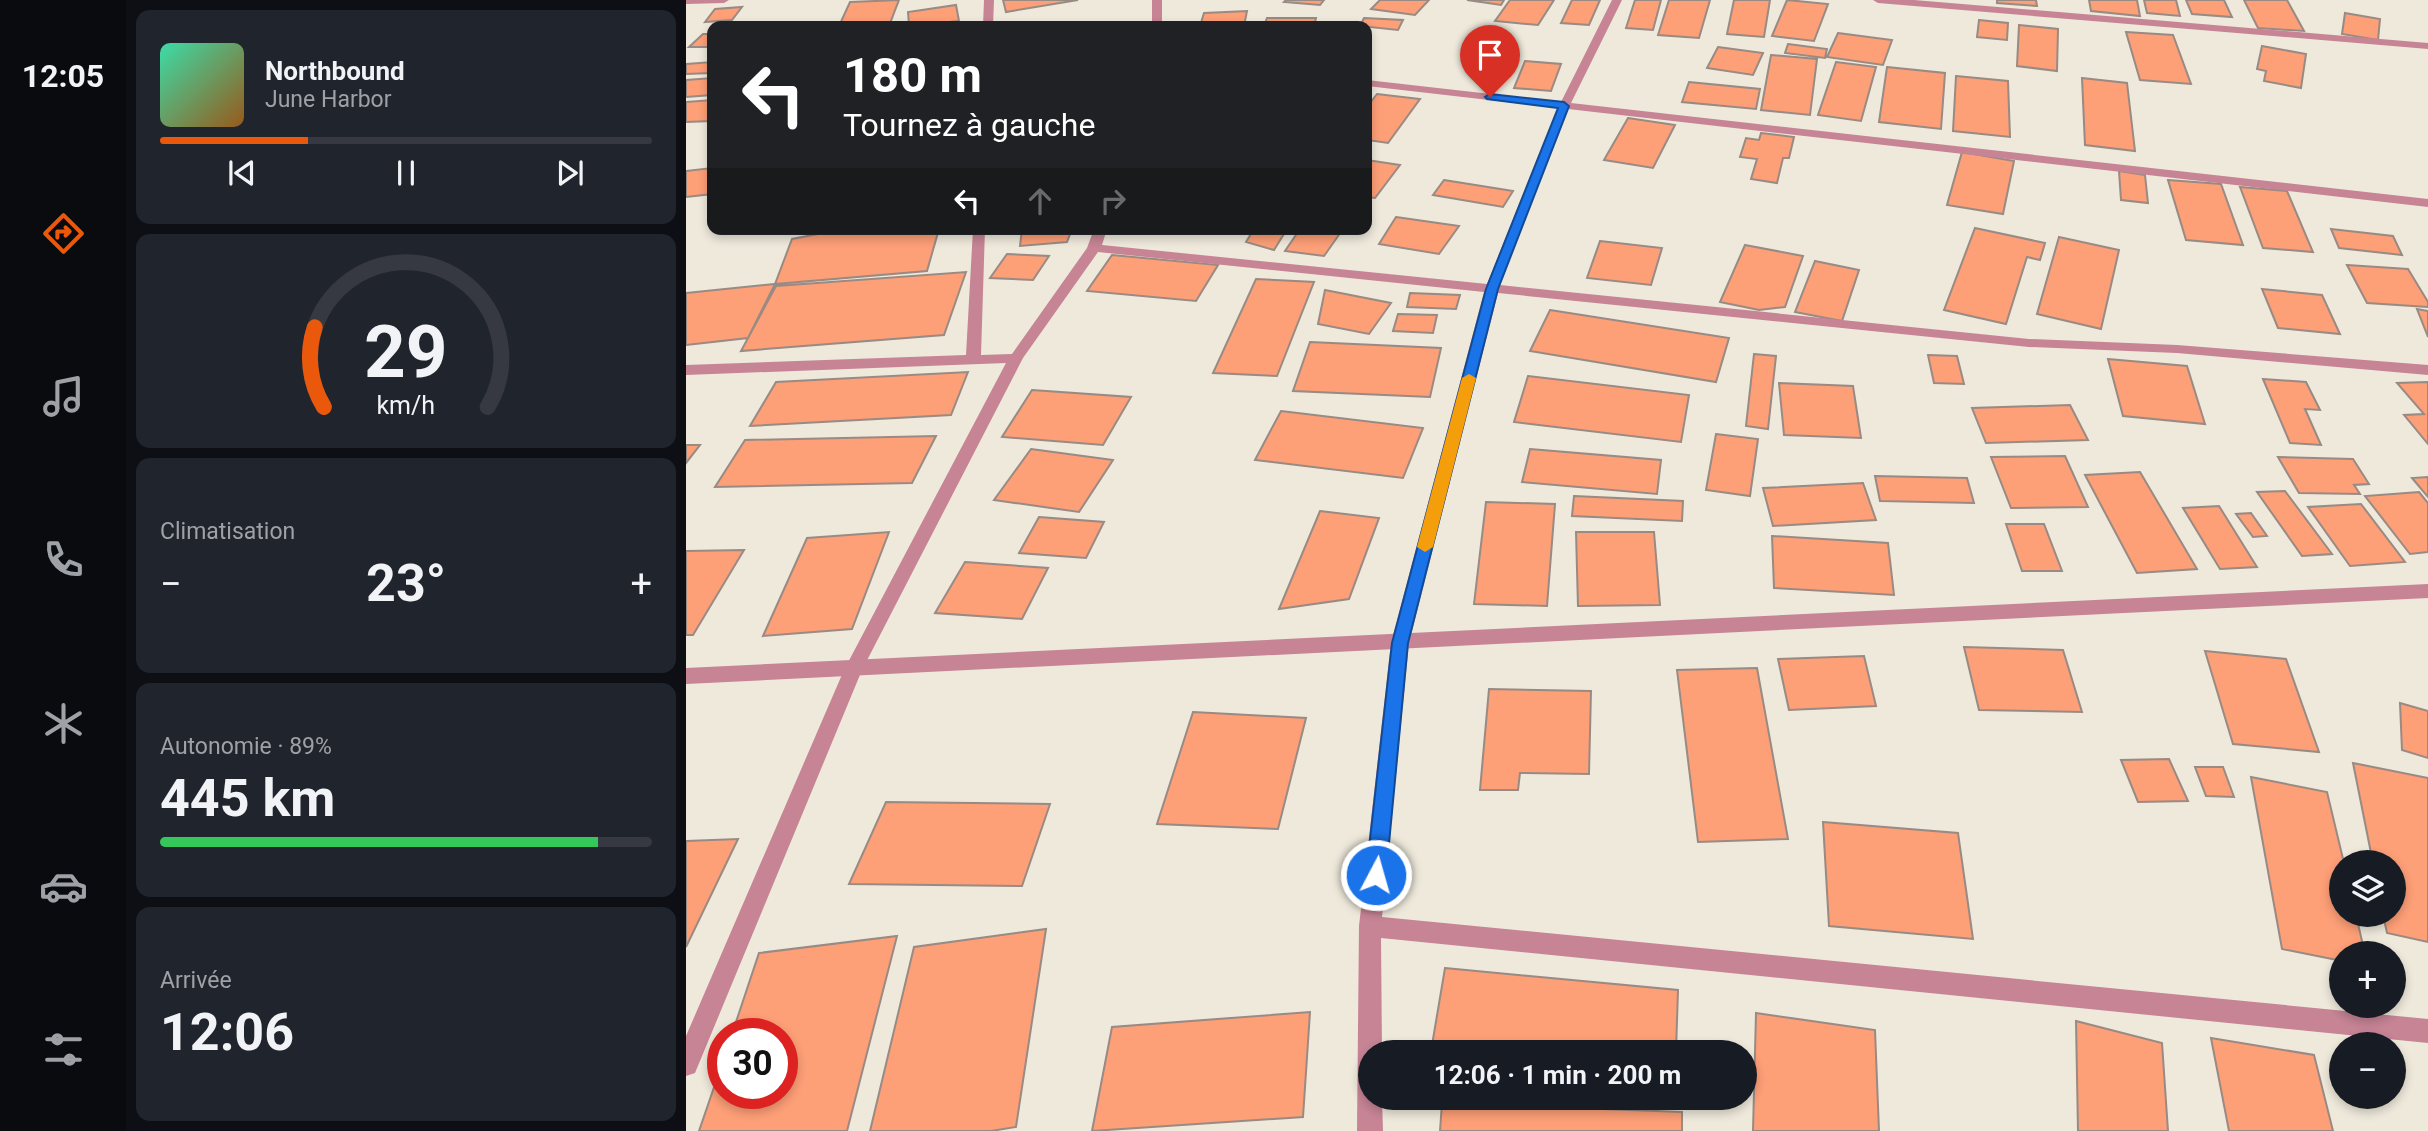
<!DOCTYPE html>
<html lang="fr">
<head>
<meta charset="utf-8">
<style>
  body { margin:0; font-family:Roboto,sans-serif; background:#20242c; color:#f1f3f6; height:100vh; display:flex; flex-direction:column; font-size:26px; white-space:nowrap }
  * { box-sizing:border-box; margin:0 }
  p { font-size:23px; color:#9ea1a6 }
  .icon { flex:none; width:38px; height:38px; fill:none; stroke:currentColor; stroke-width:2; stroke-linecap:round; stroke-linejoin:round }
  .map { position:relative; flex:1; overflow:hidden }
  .panel { display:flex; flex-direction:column; gap:10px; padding:10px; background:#0d0f14; width:560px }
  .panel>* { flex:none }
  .guide { position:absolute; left:21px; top:21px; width:665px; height:214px; border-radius:14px; box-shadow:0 4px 10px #0003; background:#202124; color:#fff; overflow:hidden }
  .controls { position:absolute; left:1643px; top:850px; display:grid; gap:14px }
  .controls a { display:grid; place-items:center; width:77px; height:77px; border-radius:50%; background:#171b24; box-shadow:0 4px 10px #0003; font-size:35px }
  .speed { position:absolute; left:21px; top:1018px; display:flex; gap:14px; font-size:35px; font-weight:700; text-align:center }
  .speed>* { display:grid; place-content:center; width:91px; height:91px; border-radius:50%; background:#171b24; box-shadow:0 4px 10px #0003; line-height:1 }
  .speed .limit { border:10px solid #d22; background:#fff; color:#111 }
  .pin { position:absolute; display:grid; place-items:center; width:60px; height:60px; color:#fff; margin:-72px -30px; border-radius:50% 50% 50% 0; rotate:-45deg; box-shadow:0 0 7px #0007 }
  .pin .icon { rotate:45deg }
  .me { position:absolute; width:77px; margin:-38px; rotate:6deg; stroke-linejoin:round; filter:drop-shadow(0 0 5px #0008) }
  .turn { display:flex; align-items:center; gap:24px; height:147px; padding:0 21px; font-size:32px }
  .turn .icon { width:91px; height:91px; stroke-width:2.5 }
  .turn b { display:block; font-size:49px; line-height:60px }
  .lanes { display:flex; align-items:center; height:66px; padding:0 21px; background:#0003; justify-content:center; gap:35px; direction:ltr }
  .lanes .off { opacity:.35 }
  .big { font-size:52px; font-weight:700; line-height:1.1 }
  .panel .tile { flex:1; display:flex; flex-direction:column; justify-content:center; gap:10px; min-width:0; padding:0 24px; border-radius:14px; background:#20242c }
  .panel .dial { align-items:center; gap:0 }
  .dial svg { height:182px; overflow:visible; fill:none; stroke:#363941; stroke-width:7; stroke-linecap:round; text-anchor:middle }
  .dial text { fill:#f1f3f6; stroke:none }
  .song { display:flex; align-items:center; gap:21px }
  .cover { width:84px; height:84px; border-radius:10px; background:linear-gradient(135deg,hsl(160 70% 55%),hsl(30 70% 35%)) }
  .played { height:7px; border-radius:4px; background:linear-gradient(90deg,#ea580c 30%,#363941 30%) }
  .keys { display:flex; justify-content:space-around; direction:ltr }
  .heat { display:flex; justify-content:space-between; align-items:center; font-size:38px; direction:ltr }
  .charge { height:10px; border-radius:5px; background:linear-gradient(90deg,#34c759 89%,#363941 0) }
  .trip { position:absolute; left:672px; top:1040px; width:399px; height:70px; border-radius:35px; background:#171b24; box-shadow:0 4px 10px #0003; font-weight:700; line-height:70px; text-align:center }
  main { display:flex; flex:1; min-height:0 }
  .dock { display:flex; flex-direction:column; width:126px; justify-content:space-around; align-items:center; background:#090b0e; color:#9ea1a6 }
  .dock .icon { width:49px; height:49px }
  .dock .active { color:#ea580c }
  .dock b { font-size:32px; color:#f1f3f6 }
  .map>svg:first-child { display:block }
  .building { fill:#fd9f77; stroke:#998a84; stroke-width:2 }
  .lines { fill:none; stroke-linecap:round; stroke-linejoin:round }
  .minor { fill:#c68495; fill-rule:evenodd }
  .tertiary { fill:#c68495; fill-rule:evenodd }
  .route { fill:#1a73e8; stroke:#114b97; stroke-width:2 }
  .slow { fill:#f59e0b }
</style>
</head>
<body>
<main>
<nav class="dock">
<b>12:05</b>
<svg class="icon active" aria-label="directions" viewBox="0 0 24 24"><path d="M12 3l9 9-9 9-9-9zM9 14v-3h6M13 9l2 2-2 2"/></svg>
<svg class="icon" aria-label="music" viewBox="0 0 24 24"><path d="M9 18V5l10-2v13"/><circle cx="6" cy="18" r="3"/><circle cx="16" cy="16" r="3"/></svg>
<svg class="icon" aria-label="phone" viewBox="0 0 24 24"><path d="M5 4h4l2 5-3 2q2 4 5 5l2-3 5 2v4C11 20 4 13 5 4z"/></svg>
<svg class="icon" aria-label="climate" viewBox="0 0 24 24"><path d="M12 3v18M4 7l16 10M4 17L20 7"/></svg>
<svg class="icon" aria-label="car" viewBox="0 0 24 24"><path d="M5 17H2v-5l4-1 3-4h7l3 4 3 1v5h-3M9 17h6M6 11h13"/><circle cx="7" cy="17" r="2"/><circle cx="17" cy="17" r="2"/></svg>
<svg class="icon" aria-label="filters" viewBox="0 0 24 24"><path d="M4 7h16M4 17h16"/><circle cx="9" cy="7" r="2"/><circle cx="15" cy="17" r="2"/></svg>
</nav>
<section class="panel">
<div class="tile">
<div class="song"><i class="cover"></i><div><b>Northbound</b><p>June Harbor</p></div></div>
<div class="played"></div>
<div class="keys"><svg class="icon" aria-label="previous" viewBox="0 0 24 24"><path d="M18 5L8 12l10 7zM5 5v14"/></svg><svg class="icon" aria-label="pause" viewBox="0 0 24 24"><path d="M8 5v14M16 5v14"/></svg><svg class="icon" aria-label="next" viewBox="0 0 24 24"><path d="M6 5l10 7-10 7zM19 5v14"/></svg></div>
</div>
<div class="tile dial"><svg viewBox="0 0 100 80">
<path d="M14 69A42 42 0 1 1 86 69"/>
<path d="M14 69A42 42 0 0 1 10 34" stroke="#ea580c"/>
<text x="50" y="56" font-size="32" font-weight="700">29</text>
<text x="50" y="72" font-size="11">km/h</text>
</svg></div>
<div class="tile"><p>Climatisation</p>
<div class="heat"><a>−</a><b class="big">23°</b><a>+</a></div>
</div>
<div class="tile"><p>Autonomie · 89%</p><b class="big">445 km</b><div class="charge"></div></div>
<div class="tile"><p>Arrivée</p><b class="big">12:06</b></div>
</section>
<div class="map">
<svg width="1742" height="1131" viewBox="0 0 1742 1131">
  <rect width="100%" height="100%" fill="#eee9db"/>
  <path class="building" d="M213,0L203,26H153L164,2Z
    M317,0H392L320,12Z
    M600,0H638L634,5L598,2Z
    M694,0H743L729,15L685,9Z
    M781,0H818L815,5Z
    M824,0H868L852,25L809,21Z
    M886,0H914L903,25L875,23Z
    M949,0H975L967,30L940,28Z
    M983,0H1024L1013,38L972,35Z
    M1048,0H1084L1078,37L1041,34Z
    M1101,0L1142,4L1128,41L1086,36Z
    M1311,0H1350L1351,6L1311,3Z
    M1403,0H1451L1454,16L1405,11Z
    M1458,0H1490L1494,16L1461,13Z
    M1500,0H1538L1546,17L1506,14Z
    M1558,0H1601L1618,31L1572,28Z
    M270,5L273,21L223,26L222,12Z
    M56,7L46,20L19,22L29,9Z
    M561,11L558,26H514L518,13Z
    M1659,13L1694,19L1692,40L1656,34Z
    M581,18H630L628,26H578Z
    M678,18L717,20L712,30L674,26Z
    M1293,20L1322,23L1321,40L1291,37Z
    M1333,25L1372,29L1371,71L1331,66Z
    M1440,32L1487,35L1505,84L1454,80Z
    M1152,33L1206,40L1197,65L1141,57Z
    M17,34H26V47H3Z
    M1102,44L1141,49L1139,58L1099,53Z
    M1576,46L1620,54L1615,88L1578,81L1580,71L1571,69Z
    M1032,47L1077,53L1067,75L1021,68Z
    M1085,55L1131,59L1124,115L1075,110Z
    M839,61L875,64L865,91L828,88Z
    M26,62V73L0,74V64Z
    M1150,62L1190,67L1175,121L1132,115Z
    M1201,67L1259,73L1255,129L1193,122Z
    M1270,76L1322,81L1324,137L1267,131Z
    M26,78V95L0,97V80Z
    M1396,78L1441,83L1449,151L1399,145Z
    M1003,82L1074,89L1070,109L996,102Z
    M691,94L734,99L702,143L681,140V107Z
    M26,100V121L0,122V102Z
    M942,118L989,125L967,168L918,160Z
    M1075,133L1108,137L1103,158H1097L1091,183L1065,179L1071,159L1054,157L1060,138L1073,140Z
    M1276,152L1328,161L1317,214L1261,205Z
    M681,160L714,165L689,198L681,197Z
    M26,168V194L0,197V171Z
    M1433,171L1459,175L1462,203L1435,200Z
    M758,180L827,191L817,207L747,195Z
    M1482,180L1535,184L1557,245L1500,240Z
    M1554,187L1601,191L1627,252L1577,248Z
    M710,217L773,226L753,254L693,244Z
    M1289,228L1359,243L1354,260L1341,257L1320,324L1258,310Z
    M158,229H253L241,271L89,284L106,239Z
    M336,229H386L381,242L334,246Z
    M568,229H601L588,250L560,242Z
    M614,229H657L638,256L599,251Z
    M1645,229L1707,236L1716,255L1653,248Z
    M1373,237L1433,250L1415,329L1351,314Z
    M914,241L976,248L965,285L901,278Z
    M1059,245L1117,256L1099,307L1073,310L1034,302Z
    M321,254L363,256L347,280L304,278Z
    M426,255L532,265L510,301L401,291Z
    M1129,261L1173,270L1156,321L1109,312Z
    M1661,265L1722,269L1742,302V307L1681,303Z
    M280,272L258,335L55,351L90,286Z
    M570,279L628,282L591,376L527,373Z
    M89,284L62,338L0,345V293Z
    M1576,289L1636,295L1654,334L1592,328Z
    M639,290L705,303L683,334L632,324Z
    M724,293L774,295L770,309L721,307Z
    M1731,309L1742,311V337Z
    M864,310L1043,338L1030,382L844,351Z
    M712,314L751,315L747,333L707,331Z
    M624,342L755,348L744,397L607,391Z
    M1068,354L1090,356L1082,429L1060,426Z
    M1242,355L1271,356L1278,384L1248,383Z
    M1422,359L1501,366L1519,424L1437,416Z
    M282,372L265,415L64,426L90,382Z
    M842,376L1003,395L995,442L828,422Z
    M1577,379L1620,382L1634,410L1619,409L1635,445L1604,443Z
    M1742,382V444L1718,415L1738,414L1711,383Z
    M1093,383L1167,386L1175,438L1098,435Z
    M346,390L445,397L417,445L316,437Z
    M1384,405L1402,440L1300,443L1286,408Z
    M595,411L737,428L717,478L569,460Z
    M1030,434L1072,439L1064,496L1020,490Z
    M250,436L226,483L29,487L59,440Z
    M0,445H14L0,463Z
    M345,449L427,460L393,512L308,500Z
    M844,449L975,460L971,494L836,482Z
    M1379,456L1402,507L1325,508L1305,457Z
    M1592,457L1667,459L1683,484L1668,485L1674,494L1613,493Z
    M1454,472L1511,569L1451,573L1399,475Z
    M1189,476L1281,478L1288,503L1194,501Z
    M1742,477V497L1726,478Z
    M1177,483L1190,520L1087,526L1077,488Z
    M1599,491L1646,554L1616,556L1571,492Z
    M1733,492L1742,503V552L1724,554L1679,496Z
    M888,496L997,501L996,521L886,516Z
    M800,502L869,504L861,606L788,604Z
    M1675,504L1719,562L1664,566L1622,507Z
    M1533,506L1571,567L1534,569L1497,508Z
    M634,511L693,518L663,599L593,609Z
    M1565,513L1581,536L1567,537L1550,514Z
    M353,517L418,522L400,558L333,553Z
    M1320,524H1358L1376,571H1336Z
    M203,532L166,629L77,636L121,538Z
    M890,532H968L974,605L892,606Z
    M1086,536L1202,543L1208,595L1088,588Z
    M58,550L7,635H0V551Z
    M279,562L362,568L336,619L249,613Z
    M1278,647L1377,650L1396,712L1293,710Z
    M1519,651L1600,659L1633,752L1547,744Z
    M1178,656L1190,706L1103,710L1092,659Z
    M1071,668L1102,839L1012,842L991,670Z
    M803,689L905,691L903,774L834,773L832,790H794Z
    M1714,703L1742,711V758L1716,750Z
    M507,712L620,718L592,829L471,824Z
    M1483,759L1502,801L1452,802L1435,760Z
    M1667,763L1742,778V942L1701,933L1697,915H1708V863H1687Z
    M1509,767H1537L1548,797L1520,796Z
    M1565,777L1641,792L1658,863H1656V915H1670L1679,954H1656V961L1596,949Z
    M200,802L364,804L336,886L163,884Z
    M1137,822L1272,833L1287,939L1143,926Z
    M52,839L0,947V841Z
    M360,929L330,1127L305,1131H184L228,947Z
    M211,936L161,1131H13L37,1061V1094H96V1034H46L73,953Z
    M759,968L992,990L990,1052L745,1051Z
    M624,1012L617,1117L406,1131L426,1027Z
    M1070,1013L1189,1030L1193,1131H1067Z
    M1390,1021L1476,1043L1482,1131H1392Z
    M1525,1038L1628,1055L1647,1131H1543Z
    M756,1103L996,1112V1131H754Z"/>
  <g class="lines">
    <path class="minor" d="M0,0H43L38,3L0,4Z
      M298,0H308L307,26H297Z
      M466,0H476V26H466Z
      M926,0H936L885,103L1742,199V207L882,109L814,285L1343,339L1491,345L1742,365V375L1491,353L1343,347L812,293L723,643L696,917L1742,1019V1043L695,938L696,1052H684V1097H696L697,1131H671L673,926L705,643L798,292L412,252L337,358L176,670L9,1073L0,1076V1036L158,670L320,363L0,375V365L280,355L287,229H299L295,355L326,354L401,248L408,229H421L416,245L801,284L872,108L681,86V80L875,102Z
      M1187,0H1228L1742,43V49L1192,3Z"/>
    <path class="tertiary" d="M1742,584V598L0,684V668Z"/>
  </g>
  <path class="route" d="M804,94L878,102L883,106L812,289L722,643L700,875L697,881L690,884L683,881L680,875L706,643L800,289L872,108L801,99L799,97Z"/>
  <path class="slow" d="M783,374L790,378L747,547L739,552L731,547L776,378Z"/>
</svg>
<div class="controls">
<a><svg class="icon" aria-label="layers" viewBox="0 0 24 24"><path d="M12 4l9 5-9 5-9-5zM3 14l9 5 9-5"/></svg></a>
<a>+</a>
<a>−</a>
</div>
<div class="speed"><div class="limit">30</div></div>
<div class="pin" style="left:804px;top:97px;background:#d93025"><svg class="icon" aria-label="arrive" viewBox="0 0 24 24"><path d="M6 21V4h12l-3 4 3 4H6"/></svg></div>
<svg class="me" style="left:690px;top:875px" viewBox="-20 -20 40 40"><circle r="17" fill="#1a73e8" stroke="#fff" stroke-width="3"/><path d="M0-11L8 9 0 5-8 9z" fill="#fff"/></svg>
<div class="trip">12:06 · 1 min · 200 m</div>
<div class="guide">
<div class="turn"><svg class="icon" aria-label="left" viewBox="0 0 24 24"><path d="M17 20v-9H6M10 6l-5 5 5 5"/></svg><div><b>180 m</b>Tournez à gauche</div></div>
<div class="lanes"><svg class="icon" aria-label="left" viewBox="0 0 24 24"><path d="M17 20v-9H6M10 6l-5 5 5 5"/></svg><svg class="icon off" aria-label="ahead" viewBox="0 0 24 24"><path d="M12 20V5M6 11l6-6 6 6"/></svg><svg class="icon off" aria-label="right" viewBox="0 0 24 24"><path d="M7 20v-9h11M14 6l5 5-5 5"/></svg></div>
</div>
</div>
</main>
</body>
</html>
